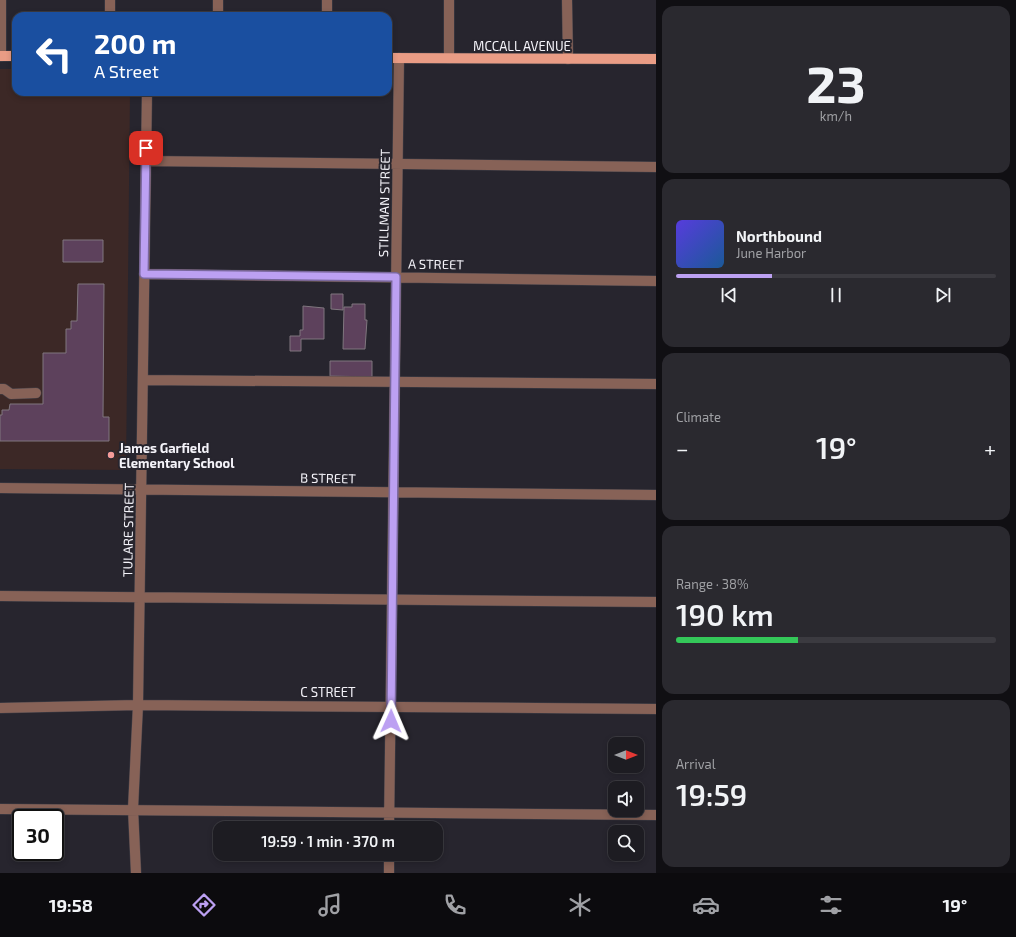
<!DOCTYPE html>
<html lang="en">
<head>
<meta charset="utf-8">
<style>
  body { margin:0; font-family:"Exo 2",sans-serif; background:#2a292f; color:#f1f3f6; height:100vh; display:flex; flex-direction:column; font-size:15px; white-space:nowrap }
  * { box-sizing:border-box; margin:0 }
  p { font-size:13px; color:#a0a1a5 }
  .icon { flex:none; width:22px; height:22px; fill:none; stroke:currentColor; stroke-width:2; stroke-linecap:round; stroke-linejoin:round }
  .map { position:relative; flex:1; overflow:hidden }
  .drawer { display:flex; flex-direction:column; gap:6px; padding:6px; background:#100f13; width:360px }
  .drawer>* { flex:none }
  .guide { position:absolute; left:12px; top:12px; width:380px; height:84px; border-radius:12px; box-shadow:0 2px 6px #0003,0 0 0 1px #3b3a40; background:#1a4fa0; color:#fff; overflow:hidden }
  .needle { width:26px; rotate:90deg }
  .fabs { position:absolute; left:608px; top:737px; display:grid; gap:8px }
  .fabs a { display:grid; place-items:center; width:36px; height:36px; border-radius:8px; background:#1d1c22; box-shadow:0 2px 6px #0003,0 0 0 1px #3b3a40; font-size:20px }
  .speed { position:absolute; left:12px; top:809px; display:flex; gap:8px; font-size:20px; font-weight:700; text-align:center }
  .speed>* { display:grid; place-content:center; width:52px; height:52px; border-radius:50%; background:#1d1c22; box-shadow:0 2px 6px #0003,0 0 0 1px #3b3a40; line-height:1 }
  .speed .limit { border:2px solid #111; border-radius:6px; background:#fff; color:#111 }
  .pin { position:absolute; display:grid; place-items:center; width:34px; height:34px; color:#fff; margin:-17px; border-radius:8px; box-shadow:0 2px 6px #0006 }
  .me { position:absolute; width:44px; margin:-22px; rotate:1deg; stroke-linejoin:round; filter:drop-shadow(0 0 3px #0008) }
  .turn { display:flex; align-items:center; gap:14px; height:84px; padding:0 16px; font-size:18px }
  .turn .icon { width:52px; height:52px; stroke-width:2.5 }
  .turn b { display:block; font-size:28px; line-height:34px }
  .big { font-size:30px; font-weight:600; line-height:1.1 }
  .drawer .tile { flex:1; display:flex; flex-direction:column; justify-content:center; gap:6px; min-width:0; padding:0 14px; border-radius:12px; background:#2a292f }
  .drawer .dial { align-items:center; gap:0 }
  .dial b { font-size:52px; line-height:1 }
  .song { display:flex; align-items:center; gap:12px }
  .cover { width:48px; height:48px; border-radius:6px; background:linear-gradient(135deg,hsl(250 70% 55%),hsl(210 70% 35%)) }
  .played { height:4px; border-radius:2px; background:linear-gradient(90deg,#bca0f2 30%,#3b3a40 30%) }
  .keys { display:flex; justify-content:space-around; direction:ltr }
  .heat { display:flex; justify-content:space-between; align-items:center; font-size:22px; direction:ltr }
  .charge { height:6px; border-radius:3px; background:linear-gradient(90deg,#34c759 38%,#3b3a40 0) }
  .trip { position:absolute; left:213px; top:821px; width:230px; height:40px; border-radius:12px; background:#1d1c22; box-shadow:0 2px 6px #0003,0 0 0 1px #3b3a40; font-weight:600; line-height:40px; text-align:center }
  .menu { display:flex; height:64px; justify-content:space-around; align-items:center; background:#0c0b0e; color:#a0a1a5 }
  .menu .icon { width:28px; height:28px }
  .menu .selected { color:#bca0f2 }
  .menu b { font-size:18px; color:#f1f3f6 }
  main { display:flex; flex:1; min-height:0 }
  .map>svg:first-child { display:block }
  .education { fill:#3c2826 }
  .building { fill:#5d415c; stroke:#80777f }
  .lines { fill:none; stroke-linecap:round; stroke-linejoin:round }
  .minor-casing { stroke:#44424a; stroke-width:11 }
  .major-casing { stroke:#44424a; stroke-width:11 }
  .minor { stroke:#876257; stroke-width:10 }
  .major { stroke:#e99c85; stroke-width:10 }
  .route-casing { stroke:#7a689d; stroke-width:10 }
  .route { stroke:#bca0f2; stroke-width:7 }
  .poi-dot { fill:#f59b98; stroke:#27252e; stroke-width:1.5 }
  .labels { text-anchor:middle; stroke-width:4; stroke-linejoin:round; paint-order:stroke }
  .street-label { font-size:13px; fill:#f4f3f9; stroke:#27252e }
  .poi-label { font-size:13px; font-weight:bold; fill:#f4f3f9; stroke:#27252e; text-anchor:start }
</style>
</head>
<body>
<main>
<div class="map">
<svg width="656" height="873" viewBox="0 0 656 873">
  <rect width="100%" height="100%" fill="#27252e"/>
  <path class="education" d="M0,69H16V92H130L126,470L0,469Z"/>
  <path class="building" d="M63,240H103V262H63Z
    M78,284H104L103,417H109V441H0V415H2V410H9L10,404H43V353H66V329H71V321H77Z
    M331,294H343V310L331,309Z
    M352,304H365V320H367L365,349H343L344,307H352Z
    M303,306L324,308V339H301V351H290V336H300V330H303Z
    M330,361H372V377L330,376Z"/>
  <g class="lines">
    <defs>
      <path id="minor" d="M1,0V56
        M110,0V16
        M218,0V16
        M327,0V16
        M449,0V58
        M567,0L568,59
        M146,161L656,167
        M144,274L656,281
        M143,380L656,384
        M0,389H4L11,394L36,393
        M0,488L656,495
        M0,596L656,602
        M0,708L138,705L656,709
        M0,809L656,815
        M389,828L399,58
        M136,873L133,809L138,705L147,92
        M389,873V854"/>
      <path id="major" d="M0,56H16
        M388,58L656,59"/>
    </defs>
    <use href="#minor" class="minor-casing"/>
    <use href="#major" class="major-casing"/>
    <use href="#minor" class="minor"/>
    <use href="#major" class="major"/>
  </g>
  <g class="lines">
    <defs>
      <path id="route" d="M146,148L144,274L396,277L391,721"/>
    </defs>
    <use href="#route" class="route-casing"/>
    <use href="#route" class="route"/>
  </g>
  <circle class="poi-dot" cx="111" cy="455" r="4"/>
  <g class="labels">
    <g class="street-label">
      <text x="522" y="51">MCCALL AVENUE</text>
      <text transform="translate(384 203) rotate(-89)" y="5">STILLMAN STREET</text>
      <text transform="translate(436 264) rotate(1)" y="5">A STREET</text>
      <text transform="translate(328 478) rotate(1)" y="5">B STREET</text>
      <text transform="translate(128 530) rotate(-89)" y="5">TULARE STREET</text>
      <text x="328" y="697">C STREET</text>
    </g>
    <g class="poi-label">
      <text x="119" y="453">James Garfield<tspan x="119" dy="15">Elementary School</tspan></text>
    </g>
  </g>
</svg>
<div class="fabs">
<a><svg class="needle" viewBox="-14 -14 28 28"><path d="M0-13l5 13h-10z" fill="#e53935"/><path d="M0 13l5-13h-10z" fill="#a0a1a5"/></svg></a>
<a><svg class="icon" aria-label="sound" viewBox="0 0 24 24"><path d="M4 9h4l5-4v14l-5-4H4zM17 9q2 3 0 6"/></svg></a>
<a><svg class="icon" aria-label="search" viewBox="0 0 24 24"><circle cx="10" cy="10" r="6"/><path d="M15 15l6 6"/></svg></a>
</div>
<div class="speed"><div class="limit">30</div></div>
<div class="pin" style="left:146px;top:148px;background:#d93025"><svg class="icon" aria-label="arrive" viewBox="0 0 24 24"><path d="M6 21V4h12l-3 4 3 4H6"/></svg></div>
<svg class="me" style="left:391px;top:721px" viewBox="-20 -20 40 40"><path d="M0-17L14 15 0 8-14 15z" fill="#bca0f2" stroke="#fff" stroke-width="4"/></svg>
<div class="trip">19:59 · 1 min · 370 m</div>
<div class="guide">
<div class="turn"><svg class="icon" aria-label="left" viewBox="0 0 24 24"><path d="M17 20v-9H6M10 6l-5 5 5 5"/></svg><div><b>200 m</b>A Street</div></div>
</div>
</div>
<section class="drawer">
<div class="tile dial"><b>23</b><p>km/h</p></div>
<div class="tile">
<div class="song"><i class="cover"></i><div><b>Northbound</b><p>June Harbor</p></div></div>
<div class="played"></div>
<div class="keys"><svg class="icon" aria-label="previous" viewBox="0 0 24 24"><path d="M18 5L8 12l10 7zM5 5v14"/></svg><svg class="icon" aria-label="pause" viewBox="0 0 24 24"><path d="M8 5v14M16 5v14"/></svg><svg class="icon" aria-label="next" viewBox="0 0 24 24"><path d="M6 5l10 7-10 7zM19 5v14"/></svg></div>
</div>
<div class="tile"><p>Climate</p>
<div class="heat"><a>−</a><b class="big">19°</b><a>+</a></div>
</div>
<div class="tile"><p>Range · 38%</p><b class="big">190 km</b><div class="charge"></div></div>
<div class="tile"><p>Arrival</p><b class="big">19:59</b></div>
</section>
</main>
<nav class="menu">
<b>19:58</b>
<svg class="icon selected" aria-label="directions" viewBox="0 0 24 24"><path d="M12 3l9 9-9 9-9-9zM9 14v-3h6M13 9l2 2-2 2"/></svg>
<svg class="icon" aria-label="music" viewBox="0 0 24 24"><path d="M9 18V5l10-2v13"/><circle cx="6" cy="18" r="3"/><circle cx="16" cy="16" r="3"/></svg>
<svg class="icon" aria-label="phone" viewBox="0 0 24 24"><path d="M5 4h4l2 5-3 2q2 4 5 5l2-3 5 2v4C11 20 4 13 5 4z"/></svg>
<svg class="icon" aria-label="climate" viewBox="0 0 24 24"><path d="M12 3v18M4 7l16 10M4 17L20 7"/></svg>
<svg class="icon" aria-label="car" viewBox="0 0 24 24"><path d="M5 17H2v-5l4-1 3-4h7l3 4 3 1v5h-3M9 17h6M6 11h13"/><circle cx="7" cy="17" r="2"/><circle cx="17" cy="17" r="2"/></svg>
<svg class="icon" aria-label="filters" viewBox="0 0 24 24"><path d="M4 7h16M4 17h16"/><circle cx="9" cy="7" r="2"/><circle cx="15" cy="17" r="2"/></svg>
<b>19°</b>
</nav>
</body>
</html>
